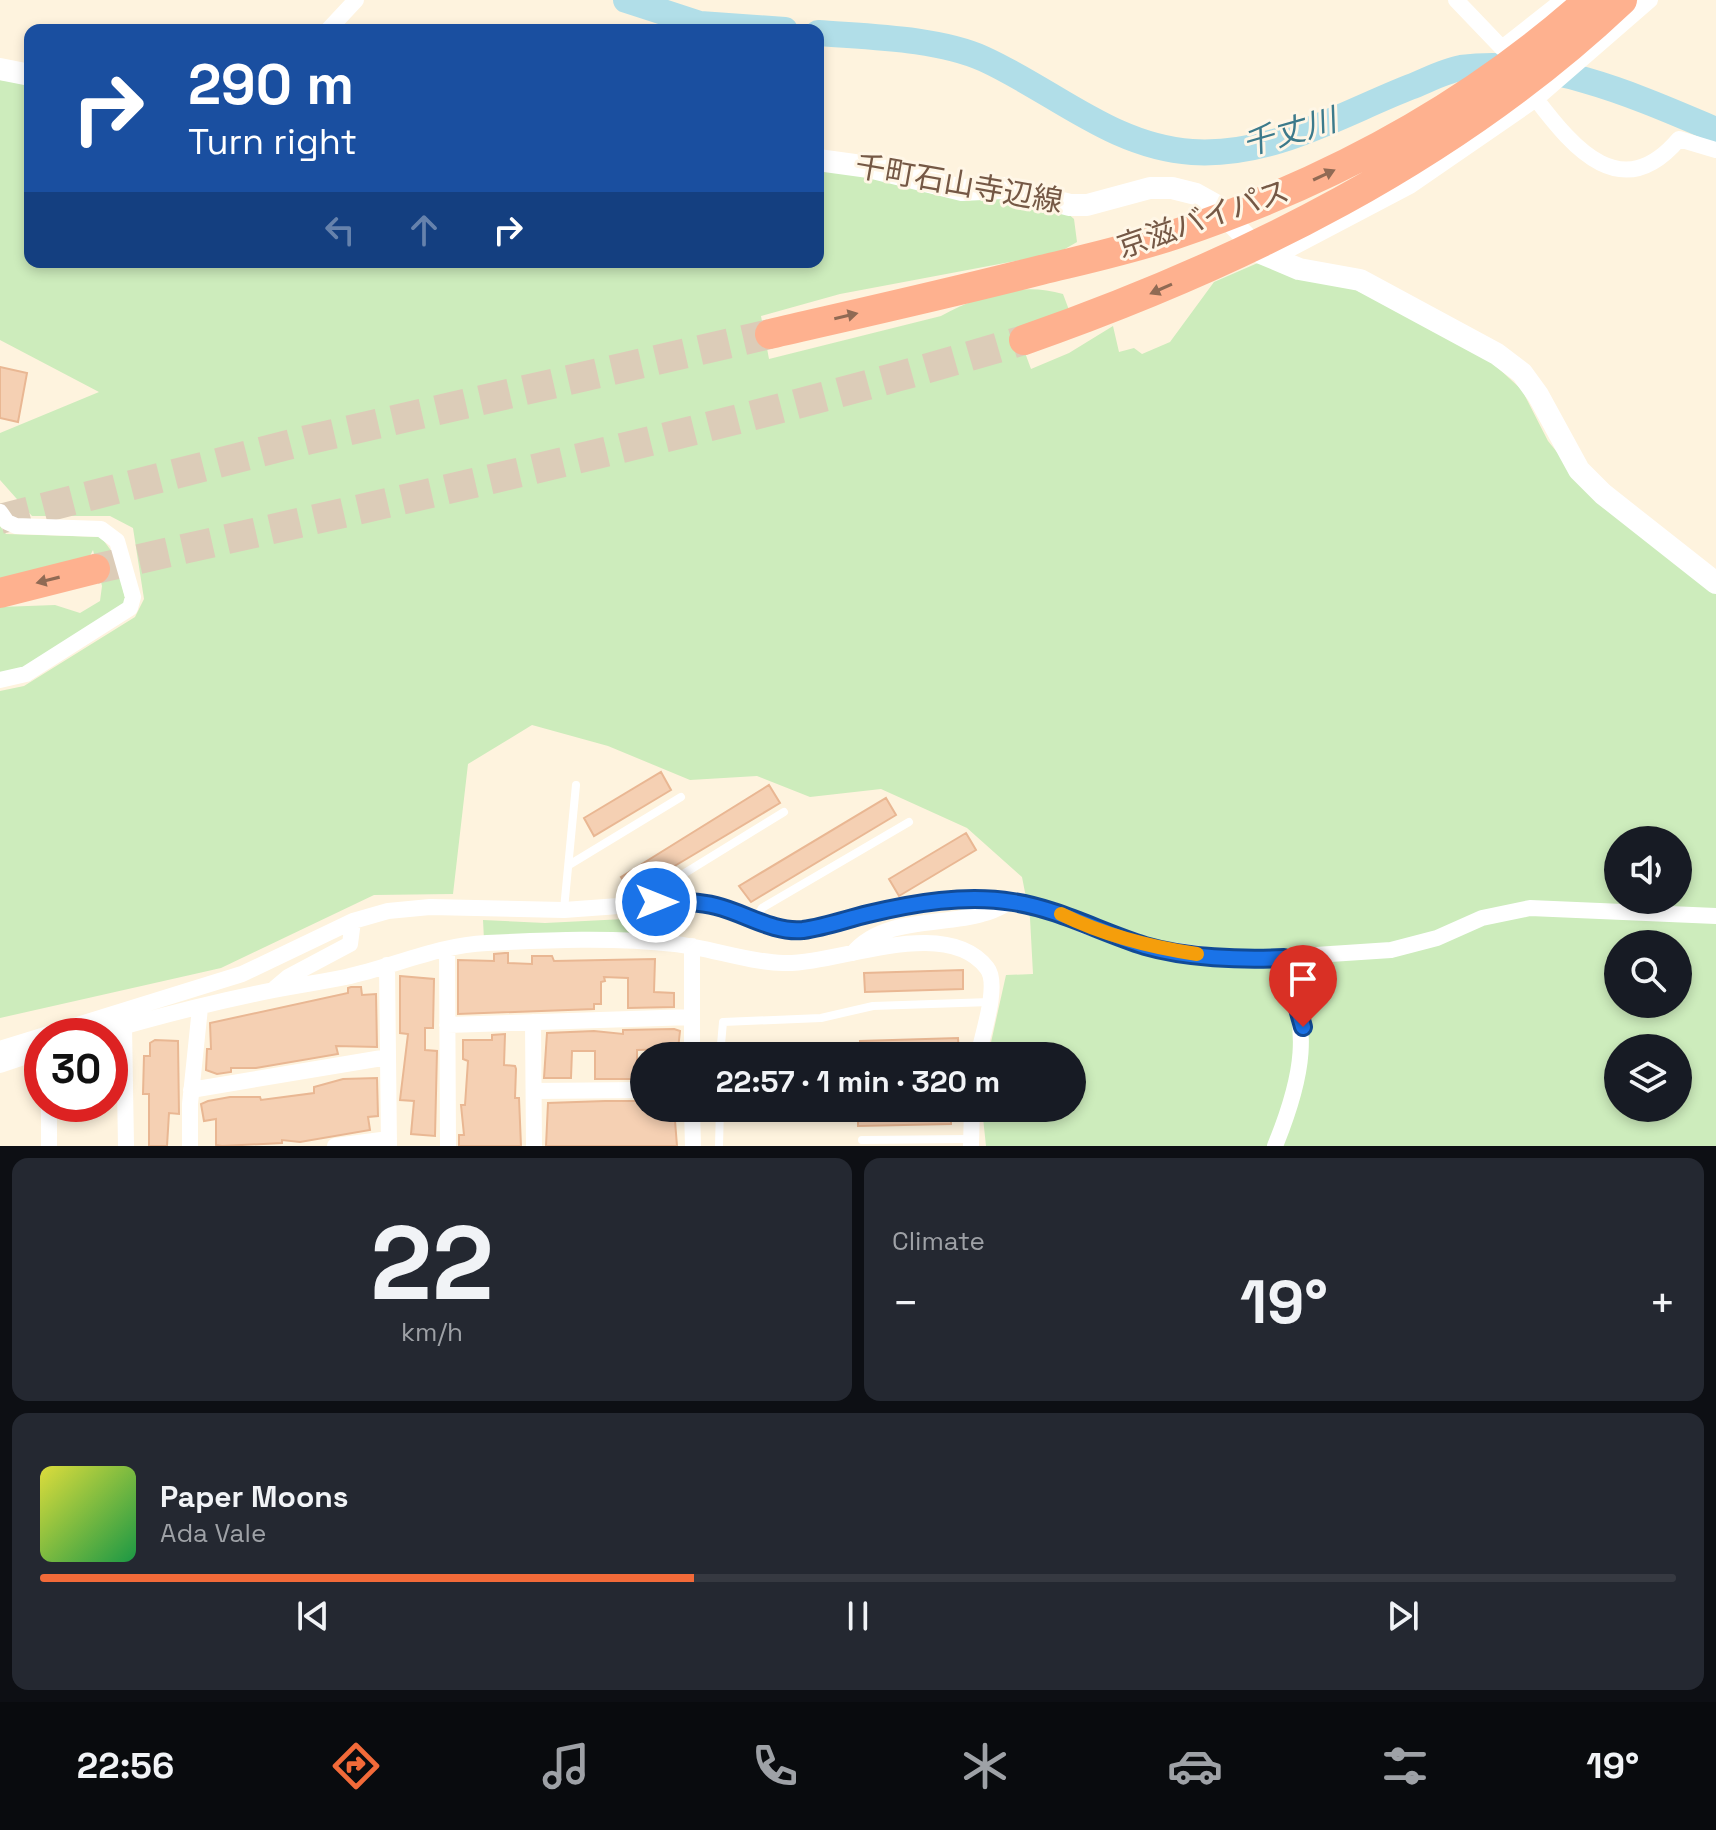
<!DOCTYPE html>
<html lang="en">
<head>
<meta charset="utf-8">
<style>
  body { margin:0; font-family:"Space Grotesk","Noto Sans JP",sans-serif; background:#242831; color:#f1f3f6; height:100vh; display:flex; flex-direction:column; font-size:30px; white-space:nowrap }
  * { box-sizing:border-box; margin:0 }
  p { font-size:26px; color:#9ea1a6 }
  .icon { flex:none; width:44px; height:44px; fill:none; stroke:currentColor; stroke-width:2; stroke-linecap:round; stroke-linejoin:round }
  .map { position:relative; height:1146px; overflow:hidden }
  .sheet { display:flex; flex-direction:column; gap:12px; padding:12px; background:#0d0f14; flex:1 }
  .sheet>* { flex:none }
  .hud { position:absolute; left:24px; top:24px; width:800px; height:244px; border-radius:16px; box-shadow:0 4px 12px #0003; background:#1a4fa0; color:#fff; overflow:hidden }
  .fabs { position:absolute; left:1604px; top:826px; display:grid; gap:16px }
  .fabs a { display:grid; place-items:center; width:88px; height:88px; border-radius:50%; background:#171b24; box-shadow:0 4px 12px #0003; font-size:40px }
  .speed { position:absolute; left:24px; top:1018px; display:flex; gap:16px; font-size:40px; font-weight:700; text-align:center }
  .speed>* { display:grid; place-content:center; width:104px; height:104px; border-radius:50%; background:#171b24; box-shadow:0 4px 12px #0003; line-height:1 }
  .speed .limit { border:12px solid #d22; background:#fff; color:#111 }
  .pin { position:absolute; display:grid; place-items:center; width:68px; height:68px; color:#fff; margin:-82px -34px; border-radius:50% 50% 50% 0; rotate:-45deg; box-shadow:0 0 8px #0007 }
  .pin .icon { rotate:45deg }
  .me { position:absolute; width:88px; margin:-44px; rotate:90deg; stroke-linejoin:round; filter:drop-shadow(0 0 6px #0008) }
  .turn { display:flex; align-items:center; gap:28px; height:168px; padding:0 32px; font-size:36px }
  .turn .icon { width:104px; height:104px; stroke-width:2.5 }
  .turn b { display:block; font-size:56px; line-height:68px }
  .lanes { display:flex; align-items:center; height:76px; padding:0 32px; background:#0003; justify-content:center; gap:40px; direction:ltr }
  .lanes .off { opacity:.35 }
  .big { font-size:60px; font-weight:700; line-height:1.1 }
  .sheet .card { flex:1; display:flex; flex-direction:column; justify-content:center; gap:12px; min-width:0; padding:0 28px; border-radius:16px; background:#242831 }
  .sheet .dial { align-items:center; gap:0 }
  .dial b { font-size:104px; line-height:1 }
  .song { display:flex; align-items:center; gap:24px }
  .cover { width:96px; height:96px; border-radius:12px; background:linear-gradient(135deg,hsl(60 70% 55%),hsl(140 70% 35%)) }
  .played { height:8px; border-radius:4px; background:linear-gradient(90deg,#f26a39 40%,#363941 40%) }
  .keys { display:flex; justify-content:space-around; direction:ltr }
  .heat { display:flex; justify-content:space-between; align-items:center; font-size:44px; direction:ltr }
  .sheet .tiles { flex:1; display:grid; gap:12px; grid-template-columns:1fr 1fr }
  .card:last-child { grid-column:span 2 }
  .trip { position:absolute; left:630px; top:1042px; width:456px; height:80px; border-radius:40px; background:#171b24; box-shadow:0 4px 12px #0003; font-weight:700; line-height:80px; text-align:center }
  .tab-bar { display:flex; height:128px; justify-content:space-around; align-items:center; background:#090b0e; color:#9ea1a6 }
  .tab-bar .icon { width:56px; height:56px }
  .tab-bar .selected { color:#f26a39 }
  .tab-bar b { font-size:36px; color:#f1f3f6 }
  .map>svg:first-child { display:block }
  .green { fill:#cdecbc; fill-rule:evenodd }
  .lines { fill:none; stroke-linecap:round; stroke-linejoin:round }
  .river { stroke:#b1dee8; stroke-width:26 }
  .building { fill:#f5d0b3; stroke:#e9b793; stroke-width:2 }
  .highway-tunnel { stroke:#dcccb8; stroke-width:30; stroke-dasharray:30 15; stroke-linecap:butt }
  .lane { stroke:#fff; stroke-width:8 }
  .street { stroke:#fff; stroke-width:16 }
  .secondary { stroke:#fff; stroke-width:22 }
  .highway { stroke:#feb18f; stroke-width:30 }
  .oneway { fill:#906a54 }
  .route-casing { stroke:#114b97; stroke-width:20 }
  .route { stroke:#1a73e8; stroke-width:14 }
  .slow { stroke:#f59e0b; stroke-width:14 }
  .labels { text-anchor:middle; stroke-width:6; stroke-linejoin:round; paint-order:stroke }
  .street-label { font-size:30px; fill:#755845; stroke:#fff6e6 }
  .water-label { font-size:32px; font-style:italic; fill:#3c7a8b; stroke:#fff6e6 }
</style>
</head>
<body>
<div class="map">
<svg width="1716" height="1146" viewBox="0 0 1716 1146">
  <rect width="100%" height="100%" fill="#fef3de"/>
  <path class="green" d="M0,80L30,84V262H818V169L994,195L1066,212L1074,219L1077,242L1058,253L840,294L761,316L769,359L941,316C978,296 1021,281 1063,294L1069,310L1016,328L1031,369L1069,353L1113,326L1119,352L1134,348L1142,354L1170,342L1214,282L1260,262L1346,285L1484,355L1522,390L1548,441L1587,489L1716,593V1146H986L982,1108H1072V1056H988L1006,975L1033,974L1030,918L1022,877L967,828L881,789L810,797L757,776L690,780L608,746L532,725L468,764L453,894L374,895L221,968L0,1018V691L24,686L135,617L144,599L133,528L110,516H32L0,480V433L99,392L0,340ZM1618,840H1678V900H1618ZM1618,944H1678V1004H1618ZM1618,1048H1678V1108H1618Z
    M0,526L6,534L101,537L115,556L126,602L20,671L0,675V607L55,605L80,613L100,601L102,586L93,550L89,558L0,580Z
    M644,918H677L675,936L637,933L484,940L483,920L545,923Z"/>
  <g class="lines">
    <path class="river" d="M626,0L700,24L785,30
      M818,33C869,37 937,38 984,59C1054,91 1113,147 1192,152C1272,157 1339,115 1410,87C1426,81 1444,71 1461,68C1548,56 1638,97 1716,130"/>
  </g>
  <path class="building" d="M0,367L27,373L18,422L0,418Z
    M661,772L671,790L594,836L584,818Z
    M769,785L780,803L631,892L621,877Z
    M886,798L896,815L751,902L739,886Z
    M966,833L976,850L899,896L889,879Z
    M505,953H508V963L532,964V956H552L554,961L655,959L654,992L674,993V1007L628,1008V978L604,977L605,981L601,982V1004H594V1009L458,1014V960L494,961V954Z
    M963,970V989L865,992L864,973Z
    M400,976L434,979L433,1028H425V1050L437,1051L435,1136L411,1134L414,1101L400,1100L408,1034L400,1033Z
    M351,987H361L362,995L376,994L377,1047L336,1046L338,1054L256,1068H231V1072L217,1074L206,1070L207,1049H211L210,1023L348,993V988Z
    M674,1029L680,1031L678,1049L637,1050V1079H595V1051H572L571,1078H544L547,1033L594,1031L623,1034V1030Z
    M505,1034L504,1065L515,1066L516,1069L515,1098H519L521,1146H459V1135H464L461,1105H465L468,1061L463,1059V1040H492V1035Z
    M958,1038L959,1056H860V1041Z
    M155,1040L178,1041L179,1114L169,1113L167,1146H149V1094H143L144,1056H150V1043Z
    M377,1078L378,1116L368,1117L370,1130L300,1142L282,1140V1143L222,1146L216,1145V1119L204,1121L201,1104L208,1101L230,1097H260L261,1100L314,1093V1087L343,1079Z
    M605,1101H644V1108H674L677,1146H546L548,1103Z
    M858,1108H951V1124L858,1126Z"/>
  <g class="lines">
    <path class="highway-tunnel" d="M0,519L307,440L770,334
      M95,569C407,498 719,432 1024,340"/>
    <path class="lane" d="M569,865L681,797
      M656,902L659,889L784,812
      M564,909L576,785
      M756,919L762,908L909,822
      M720,1056L723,1022L821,1018L873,1006L990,1002
      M862,1140L969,1139
      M719,1146L720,1108"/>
    <path class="street" d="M1456,0L1502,48L1563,0
      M1650,0L1536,99C1574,149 1622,206 1679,139L1716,150
      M328,30L356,0
      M1278,261L1290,249L1410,186L1536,99
      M0,512L7,522L16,526L101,529L117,541L133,597L130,608L26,674L0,680
      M692,946V1056
      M447,949L448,1146
      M853,953C883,917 940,926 982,914C992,912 1001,907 1010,902
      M387,965L389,1146
      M275,988L288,977L350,944L353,921
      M533,1022L534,1146
      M447,1025L692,1017
      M124,1026L126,1146
      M91,1036C151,1018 213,1002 274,990C297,985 322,982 346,977C393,967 438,945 487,943C549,940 613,937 675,944C711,948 747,962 783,963C838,965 945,914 987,968C1000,984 982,1036 978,1056
      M0,1049L242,974L353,921L388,911L430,907L564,910L687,901L725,908L785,930H804L887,909L973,899L1012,901L1053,910L1085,926L1149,947L1241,960L1391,950L1437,938L1482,918L1530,908L1716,916
      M0,1065L42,1051
      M191,1090L388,1057
      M534,1091L644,1090
      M49,1104V1146
      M692,1108L693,1146
      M190,1146V1104L200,1008
      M335,1146L389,1139
      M971,1146L972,1108
      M1275,1146C1304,1075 1311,1031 1284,958"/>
    <path class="secondary" d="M0,69L30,75
      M818,160L869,167L962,190L1003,188L1070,205H1087L1150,188H1172L1196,194L1214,204L1261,253L1299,269L1360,280L1497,354L1522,373L1538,395L1579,470L1603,494L1716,583"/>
    <path class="highway" d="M770,334C861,313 951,293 1041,270C1086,259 1132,249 1176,234C1327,183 1470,107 1589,0
      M1024,340C1241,264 1454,159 1622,0
      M0,593L95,569"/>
  </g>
  <defs><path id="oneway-solid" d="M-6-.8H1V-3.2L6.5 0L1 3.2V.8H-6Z" transform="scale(2)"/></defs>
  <g class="oneway">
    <use href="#oneway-solid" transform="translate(1324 175) rotate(-25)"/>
    <use href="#oneway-solid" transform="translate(1161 289) rotate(156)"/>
    <use href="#oneway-solid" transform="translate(846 316) rotate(-13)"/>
    <use href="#oneway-solid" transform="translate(48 580) rotate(166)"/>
  </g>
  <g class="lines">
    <defs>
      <path id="route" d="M656,902C676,902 696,901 716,906C745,913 773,933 803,930C825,927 847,919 868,914C914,903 966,894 1013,902C1059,909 1100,932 1145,946C1186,958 1241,960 1284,958L1303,1027"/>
    </defs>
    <use href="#route" class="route-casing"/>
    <use href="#route" class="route"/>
    <path class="slow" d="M1061,914C1104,935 1149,947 1197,954"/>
  </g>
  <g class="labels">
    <g class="street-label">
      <text transform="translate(959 184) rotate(10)" y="10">千町石山寺辺線</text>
      <text transform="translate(1203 219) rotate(-19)" y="10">京滋バイパス</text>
    </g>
    <g class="water-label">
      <text transform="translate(1289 132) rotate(-16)" y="11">千丈川</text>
    </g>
  </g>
</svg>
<div class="fabs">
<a><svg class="icon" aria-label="sound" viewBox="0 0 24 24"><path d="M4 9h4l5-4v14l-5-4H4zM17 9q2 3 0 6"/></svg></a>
<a><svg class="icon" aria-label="search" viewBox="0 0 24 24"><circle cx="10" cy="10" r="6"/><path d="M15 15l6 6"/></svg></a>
<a><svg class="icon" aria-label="layers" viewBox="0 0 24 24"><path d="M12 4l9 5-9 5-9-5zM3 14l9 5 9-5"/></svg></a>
</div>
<div class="speed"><div class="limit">30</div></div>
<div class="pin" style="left:1303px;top:1027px;background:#d93025"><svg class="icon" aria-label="arrive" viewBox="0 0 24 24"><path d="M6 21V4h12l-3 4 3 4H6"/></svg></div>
<svg class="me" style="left:656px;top:902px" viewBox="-20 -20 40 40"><circle r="17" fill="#1a73e8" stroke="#fff" stroke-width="3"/><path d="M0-11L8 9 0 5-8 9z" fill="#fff"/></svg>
<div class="trip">22:57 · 1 min · 320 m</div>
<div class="hud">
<div class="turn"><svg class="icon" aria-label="right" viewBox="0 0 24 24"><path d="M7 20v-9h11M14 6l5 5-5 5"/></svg><div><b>290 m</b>Turn right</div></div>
<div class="lanes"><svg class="icon off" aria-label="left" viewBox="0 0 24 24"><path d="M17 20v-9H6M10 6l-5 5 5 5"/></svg><svg class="icon off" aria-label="ahead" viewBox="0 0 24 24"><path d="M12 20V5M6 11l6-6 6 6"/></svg><svg class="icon" aria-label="right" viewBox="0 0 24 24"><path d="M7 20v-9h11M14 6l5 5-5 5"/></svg></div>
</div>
</div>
<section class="sheet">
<div class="tiles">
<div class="card dial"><b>22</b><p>km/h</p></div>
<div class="card"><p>Climate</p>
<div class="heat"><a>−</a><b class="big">19°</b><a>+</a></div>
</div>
<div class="card">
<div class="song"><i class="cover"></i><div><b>Paper Moons</b><p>Ada Vale</p></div></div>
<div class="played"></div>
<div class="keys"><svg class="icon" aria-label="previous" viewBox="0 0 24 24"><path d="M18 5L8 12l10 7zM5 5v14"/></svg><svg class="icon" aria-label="pause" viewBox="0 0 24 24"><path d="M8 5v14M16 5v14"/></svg><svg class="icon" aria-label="next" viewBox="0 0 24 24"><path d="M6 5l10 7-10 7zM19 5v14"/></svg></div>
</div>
</div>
</section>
<nav class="tab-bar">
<b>22:56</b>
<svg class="icon selected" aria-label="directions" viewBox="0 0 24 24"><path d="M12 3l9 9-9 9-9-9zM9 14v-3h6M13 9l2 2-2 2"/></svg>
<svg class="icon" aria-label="music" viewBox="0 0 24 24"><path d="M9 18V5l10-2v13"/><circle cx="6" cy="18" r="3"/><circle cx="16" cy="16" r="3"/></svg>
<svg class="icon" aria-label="phone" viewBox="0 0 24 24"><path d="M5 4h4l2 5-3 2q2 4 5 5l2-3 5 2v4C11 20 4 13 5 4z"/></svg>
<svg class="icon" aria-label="climate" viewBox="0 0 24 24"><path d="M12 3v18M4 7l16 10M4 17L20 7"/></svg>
<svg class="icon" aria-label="car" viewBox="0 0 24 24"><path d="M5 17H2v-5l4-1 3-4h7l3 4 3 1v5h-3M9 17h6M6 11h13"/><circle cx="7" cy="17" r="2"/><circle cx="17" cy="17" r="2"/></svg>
<svg class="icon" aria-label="filters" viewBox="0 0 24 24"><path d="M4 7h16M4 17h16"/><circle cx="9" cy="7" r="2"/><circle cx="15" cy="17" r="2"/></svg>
<b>19°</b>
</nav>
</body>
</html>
